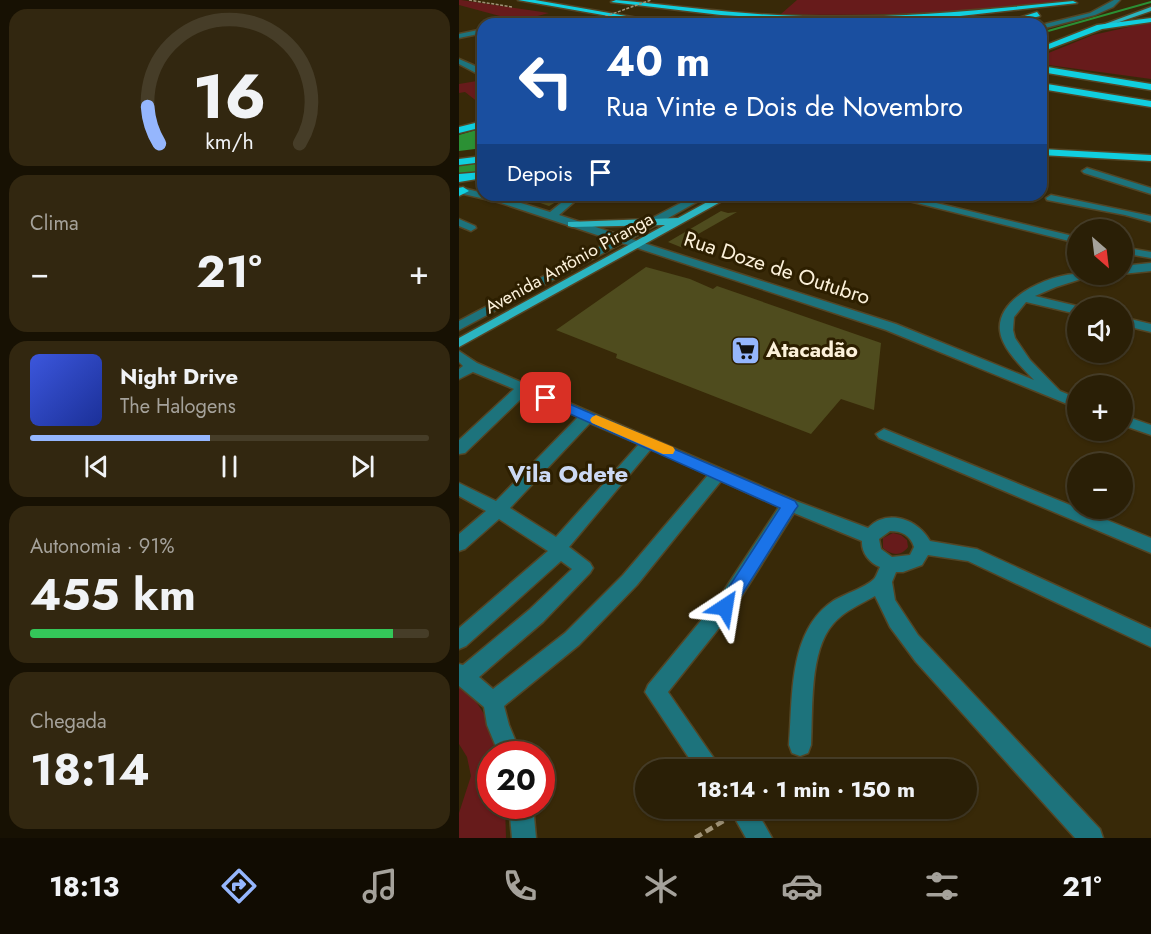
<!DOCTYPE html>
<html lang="pt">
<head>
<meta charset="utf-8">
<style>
  body { margin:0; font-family:Jost,sans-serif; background:#322710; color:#f1f3f6; height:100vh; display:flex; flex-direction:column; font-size:22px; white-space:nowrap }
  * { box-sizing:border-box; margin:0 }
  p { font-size:20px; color:#a5a29b }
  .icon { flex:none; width:33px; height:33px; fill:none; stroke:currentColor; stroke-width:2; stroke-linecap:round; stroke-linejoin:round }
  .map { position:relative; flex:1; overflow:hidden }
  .sheet { display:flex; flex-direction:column; gap:9px; padding:9px; background:#171103; width:459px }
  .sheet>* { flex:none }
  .banner { position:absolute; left:18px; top:18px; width:570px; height:183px; border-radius:18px; box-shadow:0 2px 4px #0004,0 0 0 2px #463d28; background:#1a4fa0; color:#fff; overflow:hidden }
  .needle { width:39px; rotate:152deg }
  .buttons { position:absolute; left:608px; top:219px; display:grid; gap:12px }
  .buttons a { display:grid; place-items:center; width:66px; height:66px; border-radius:50%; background:#2a1f06; box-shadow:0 2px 4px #0004,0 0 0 2px #463d28; font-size:30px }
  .speed { position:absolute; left:18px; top:741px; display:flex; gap:12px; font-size:30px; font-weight:700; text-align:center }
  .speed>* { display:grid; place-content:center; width:78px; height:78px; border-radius:50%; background:#2a1f06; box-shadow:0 2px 4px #0004,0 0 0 2px #463d28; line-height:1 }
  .speed .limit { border:9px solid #d22; background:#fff; color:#111 }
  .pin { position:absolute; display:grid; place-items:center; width:51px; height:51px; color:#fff; margin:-26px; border-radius:12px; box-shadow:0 3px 9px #0006 }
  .me { position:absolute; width:66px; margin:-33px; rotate:33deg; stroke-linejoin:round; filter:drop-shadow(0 0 4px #0008) }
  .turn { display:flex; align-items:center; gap:21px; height:126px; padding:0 30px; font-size:27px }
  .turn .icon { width:78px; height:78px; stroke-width:2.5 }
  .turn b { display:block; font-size:42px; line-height:51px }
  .then { display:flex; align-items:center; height:57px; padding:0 30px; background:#0003; gap:12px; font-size:22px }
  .big { font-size:45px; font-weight:700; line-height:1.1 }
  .sheet .widget { flex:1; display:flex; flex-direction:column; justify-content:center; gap:9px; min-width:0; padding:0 21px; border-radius:18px; background:#322710 }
  .sheet .dial { align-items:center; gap:0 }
  .dial svg { height:156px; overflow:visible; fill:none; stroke:#463d28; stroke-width:7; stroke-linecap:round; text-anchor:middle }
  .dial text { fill:#f1f3f6; stroke:none }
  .song { display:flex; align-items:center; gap:18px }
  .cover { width:72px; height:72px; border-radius:9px; background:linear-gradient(135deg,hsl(230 70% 55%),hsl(230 70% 35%)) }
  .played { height:6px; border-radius:3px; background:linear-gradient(90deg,#95b6fd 45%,#463d28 45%) }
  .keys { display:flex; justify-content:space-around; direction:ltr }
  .heat { display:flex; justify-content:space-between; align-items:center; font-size:33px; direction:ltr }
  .charge { height:9px; border-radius:4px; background:linear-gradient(90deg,#34c759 91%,#463d28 0) }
  .trip { position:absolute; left:176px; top:759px; width:342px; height:60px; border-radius:30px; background:#2a1f06; box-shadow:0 2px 4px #0004,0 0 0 2px #463d28; font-weight:700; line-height:60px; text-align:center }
  .menu { display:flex; height:96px; justify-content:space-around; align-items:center; background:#110c02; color:#a5a29b }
  .menu .icon { width:42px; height:42px }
  .menu .active { color:#95b6fd }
  .menu b { font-size:27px; color:#f1f3f6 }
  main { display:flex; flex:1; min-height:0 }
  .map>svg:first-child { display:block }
  .green { fill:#671b1b }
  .water { fill:#2b9034 }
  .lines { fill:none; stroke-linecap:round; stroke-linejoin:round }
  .stream { stroke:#2b9034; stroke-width:2 }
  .river { fill:#2b9034; fill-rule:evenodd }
  .building { fill:#4f4c1e }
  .minor-casing { stroke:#534525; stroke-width:3 }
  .major-casing { stroke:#534525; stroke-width:3 }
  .highway-casing { stroke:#534525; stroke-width:3 }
  .path-far1 { stroke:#a09377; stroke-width:1.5; stroke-dasharray:3 1.5; stroke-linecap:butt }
  .path { stroke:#a09377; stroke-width:4.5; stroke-dasharray:8 4.5; stroke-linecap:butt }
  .minor { fill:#1d737c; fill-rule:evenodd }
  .major { fill:#2bb5c1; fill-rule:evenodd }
  .highway { fill:#11cfdf; fill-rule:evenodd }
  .path-bridge { stroke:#a09377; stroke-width:1.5; stroke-dasharray:3 1.5; stroke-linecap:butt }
  .route { fill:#1a73e8; stroke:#114b97; stroke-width:1.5 }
  .slow { fill:#f59e0b }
  .labels { text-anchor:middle; stroke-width:6; stroke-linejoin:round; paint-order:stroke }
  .far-street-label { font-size:18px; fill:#fcf1da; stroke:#2d1f00 }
  .street-label { font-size:21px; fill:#fcf1da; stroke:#2d1f00 }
  .poi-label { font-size:21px; font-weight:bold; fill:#fcf1da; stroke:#2d1f00; text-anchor:start }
  .quarter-label { font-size:24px; font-weight:bold; fill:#ccd9f4; stroke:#2d1f00 }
</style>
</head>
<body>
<main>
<section class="sheet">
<div class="widget dial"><svg viewBox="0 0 100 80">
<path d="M14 69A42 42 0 1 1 86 69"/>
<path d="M14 69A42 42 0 0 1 8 50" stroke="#95b6fd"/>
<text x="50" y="56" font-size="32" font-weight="700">16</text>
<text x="50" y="72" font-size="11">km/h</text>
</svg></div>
<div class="widget"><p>Clima</p>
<div class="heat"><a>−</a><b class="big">21°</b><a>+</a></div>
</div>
<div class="widget">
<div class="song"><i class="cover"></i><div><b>Night Drive</b><p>The Halogens</p></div></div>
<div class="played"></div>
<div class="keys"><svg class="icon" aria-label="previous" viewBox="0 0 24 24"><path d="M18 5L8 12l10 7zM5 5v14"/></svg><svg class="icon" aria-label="pause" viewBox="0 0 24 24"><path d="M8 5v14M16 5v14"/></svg><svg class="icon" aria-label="next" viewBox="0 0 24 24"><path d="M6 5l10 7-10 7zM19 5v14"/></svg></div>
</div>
<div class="widget"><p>Autonomia · 91%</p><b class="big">455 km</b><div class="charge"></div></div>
<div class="widget"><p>Chegada</p><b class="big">18:14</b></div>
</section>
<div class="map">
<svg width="692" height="838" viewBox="0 0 692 838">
  <rect width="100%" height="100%" fill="#382908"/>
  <path class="green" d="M0,0H2L90,13L59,21L0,5Z
    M338,0H609C514,12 418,17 322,14Z
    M692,22V79L582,64V56L634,35Z
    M24,80V106L6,92L0,93V84Z
    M434,533L442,535L448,540L449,547C442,557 432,555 424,548V538Z
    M0,682C19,701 36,727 40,754H32V806H46L47,838H0V813L12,776L8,757L0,744Z"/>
  <path class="water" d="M24,128V148L0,151V135Z"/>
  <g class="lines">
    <path class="stream" d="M582,33L692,2"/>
    <path class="river" d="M24,162V174L0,177V165Z"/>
  </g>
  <path class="building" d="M58,195H98L106,197L90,206Z
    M262,211L269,213L278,212L234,237L238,238L224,248L209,242Z
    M187,267L231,279L254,289L258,286L422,343L415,410L382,399L352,434L157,358L158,354L97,330Z"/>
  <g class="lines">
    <defs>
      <path id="minor" d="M655,0H661L654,7L636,15L582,29V25L631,13Z
        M63,22H92L95,24H60Z
        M24,29V33L0,38V34Z
        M0,59L23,69L24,71L17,73L0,64Z
        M628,168L692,188V194L625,173L623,171Z
        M0,187L24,193V195L46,198L91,212L112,195H123L100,215L161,235L237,195H250L172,239L437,324L575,380C563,367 543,349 541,331C537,298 588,276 615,274C620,274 631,274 638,274L597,287L576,296L622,307L618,308V314L567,302L555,317L554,330L556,338L571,360L601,391L618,398V408L427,330L163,243L0,330V321L153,240L39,202L0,193Z
        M426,195H444L618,237V243Z
        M592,195L692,216V222L666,215L588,200L587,198Z
        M0,219L16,226L17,228L12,231L0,226Z
        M663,247L692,252V258L663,253Z
        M692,263V271L663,274V266Z
        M663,317L692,324V332L663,325Z
        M0,351L18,363L337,501L409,528C428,508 459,519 471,541L518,549L692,629V647L509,561L469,555L463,565L444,572H437L433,582L436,600L459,635L641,829L644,838H616L457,662L431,627L416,596C402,604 385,611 374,624C350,651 354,710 352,745L349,753L341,756L333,753L330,745C334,697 329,631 374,601C385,594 406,588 415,579C417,577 419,571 421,567C410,563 402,552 403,541L335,513L272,613L209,692L263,770H238L186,692L189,685L258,601L320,507L262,481L178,585L120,645L45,706L50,725L62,754H40L28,725L25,707L0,686V664L4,665L70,610L113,569L102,561L7,646L0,649V628L89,551L40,519L6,549L0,551V534L27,511L0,496V483L37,501L119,417L67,394L6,453L0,454V440L55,389L14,372L0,379V369L4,366L0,362ZM131,423L180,444L97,537L51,508ZM192,449L249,475L164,575L106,633L34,689L20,677L84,622L131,573L134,568L131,563L110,547ZM431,531C443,531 451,535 455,547L451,555L433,557L422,549L420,539Z
        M663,415L692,425V435L663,425Z
        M425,429L692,538V553L420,438L417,434Z
        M50,806H74L77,838H53Z
        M270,808H296L313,838H287Z"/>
      <path id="major" d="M692,7V11L643,28L638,27Z
        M261,195H274L0,347V338L206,225L113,227L109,226V222L219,218Z"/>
      <path id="highway" d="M59,0H76L213,24H195Z
        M157,0C219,6 282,15 344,16C434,19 524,10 614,1L618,3L492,17L369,21L262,15L152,2Z
        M578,12L581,16L553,24H541Z
        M692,18V22L643,29L582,52V47L638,25Z
        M582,66L692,84V90L582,72Z
        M582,83L692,101V107L582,89Z
        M24,121V127L0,133V127Z
        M582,149L692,155V161L582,155Z
        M24,156V162L0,165V159Z
        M24,172V178L0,182V174Z
        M4,187L10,191L0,196V188Z"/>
    </defs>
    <use href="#minor" class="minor-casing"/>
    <use href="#major" class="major-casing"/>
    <use href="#highway" class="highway-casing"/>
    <path class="path-far1" d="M10,0L53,7"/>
    <path class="path" d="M236,838L266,820"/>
    <use href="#minor" class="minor"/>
    <use href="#major" class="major"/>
    <use href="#highway" class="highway"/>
    <path class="path-bridge" d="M125,24L192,0"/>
  </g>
  <path class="route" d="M87,394L336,501L339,506L336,510L272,612L266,614L259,612L257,607L321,508L82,401L80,398Z"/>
  <path class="slow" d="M137,415L214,447L216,450L214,454H204L133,423L131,420L133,417Z"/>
  <defs>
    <symbol id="supermarket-square" viewBox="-11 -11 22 22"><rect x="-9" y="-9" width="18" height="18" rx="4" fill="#95b6fd" stroke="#2d1f00"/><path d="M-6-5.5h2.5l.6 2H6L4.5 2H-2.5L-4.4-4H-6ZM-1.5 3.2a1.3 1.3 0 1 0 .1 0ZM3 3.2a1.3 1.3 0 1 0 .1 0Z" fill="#111"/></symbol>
  </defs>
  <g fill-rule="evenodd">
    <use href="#supermarket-square" x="270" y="334" width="33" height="33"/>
  </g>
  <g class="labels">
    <g class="far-street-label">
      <text transform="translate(110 263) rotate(-29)" y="6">Avenida Antônio Piranga</text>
    </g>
    <g class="street-label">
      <text transform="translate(318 268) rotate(18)" y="7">Rua Doze de Outubro</text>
    </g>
    <g class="poi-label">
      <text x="307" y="357">Atacadão</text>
    </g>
    <g class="quarter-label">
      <text x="109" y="482">Vila Odete</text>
    </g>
  </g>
</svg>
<div class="buttons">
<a><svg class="needle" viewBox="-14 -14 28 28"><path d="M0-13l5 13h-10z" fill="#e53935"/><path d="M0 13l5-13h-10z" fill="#a5a29b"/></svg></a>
<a><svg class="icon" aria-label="sound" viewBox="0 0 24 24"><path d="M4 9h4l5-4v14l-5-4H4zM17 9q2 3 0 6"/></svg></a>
<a>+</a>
<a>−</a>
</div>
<div class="speed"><div class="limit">20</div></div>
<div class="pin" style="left:87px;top:398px;background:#d93025"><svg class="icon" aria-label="arrive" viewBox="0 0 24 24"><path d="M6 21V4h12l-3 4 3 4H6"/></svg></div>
<svg class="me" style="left:266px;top:607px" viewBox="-20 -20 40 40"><path d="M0-17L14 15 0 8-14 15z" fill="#1a73e8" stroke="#fff" stroke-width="4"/></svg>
<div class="trip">18:14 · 1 min · 150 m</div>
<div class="banner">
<div class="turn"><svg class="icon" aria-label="left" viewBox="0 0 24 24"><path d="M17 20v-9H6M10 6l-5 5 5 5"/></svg><div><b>40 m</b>Rua Vinte e Dois de Novembro</div></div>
<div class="then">Depois<svg class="icon" aria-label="arrive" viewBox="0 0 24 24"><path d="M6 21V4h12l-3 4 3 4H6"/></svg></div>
</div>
</div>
</main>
<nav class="menu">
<b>18:13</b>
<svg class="icon active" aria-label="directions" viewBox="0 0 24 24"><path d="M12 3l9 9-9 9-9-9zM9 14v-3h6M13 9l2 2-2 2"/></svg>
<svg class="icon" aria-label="music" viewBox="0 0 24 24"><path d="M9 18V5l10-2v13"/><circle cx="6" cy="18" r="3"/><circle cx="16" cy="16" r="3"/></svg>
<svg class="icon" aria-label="phone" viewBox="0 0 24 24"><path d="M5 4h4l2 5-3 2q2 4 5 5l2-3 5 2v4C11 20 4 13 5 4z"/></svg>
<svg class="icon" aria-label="climate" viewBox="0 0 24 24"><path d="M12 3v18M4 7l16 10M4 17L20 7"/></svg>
<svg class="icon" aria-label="car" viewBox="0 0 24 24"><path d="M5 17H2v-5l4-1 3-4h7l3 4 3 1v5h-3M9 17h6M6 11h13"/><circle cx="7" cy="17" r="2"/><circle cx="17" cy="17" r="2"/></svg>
<svg class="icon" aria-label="filters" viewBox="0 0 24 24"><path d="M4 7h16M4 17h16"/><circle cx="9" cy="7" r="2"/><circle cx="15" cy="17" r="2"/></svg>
<b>21°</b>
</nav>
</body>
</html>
